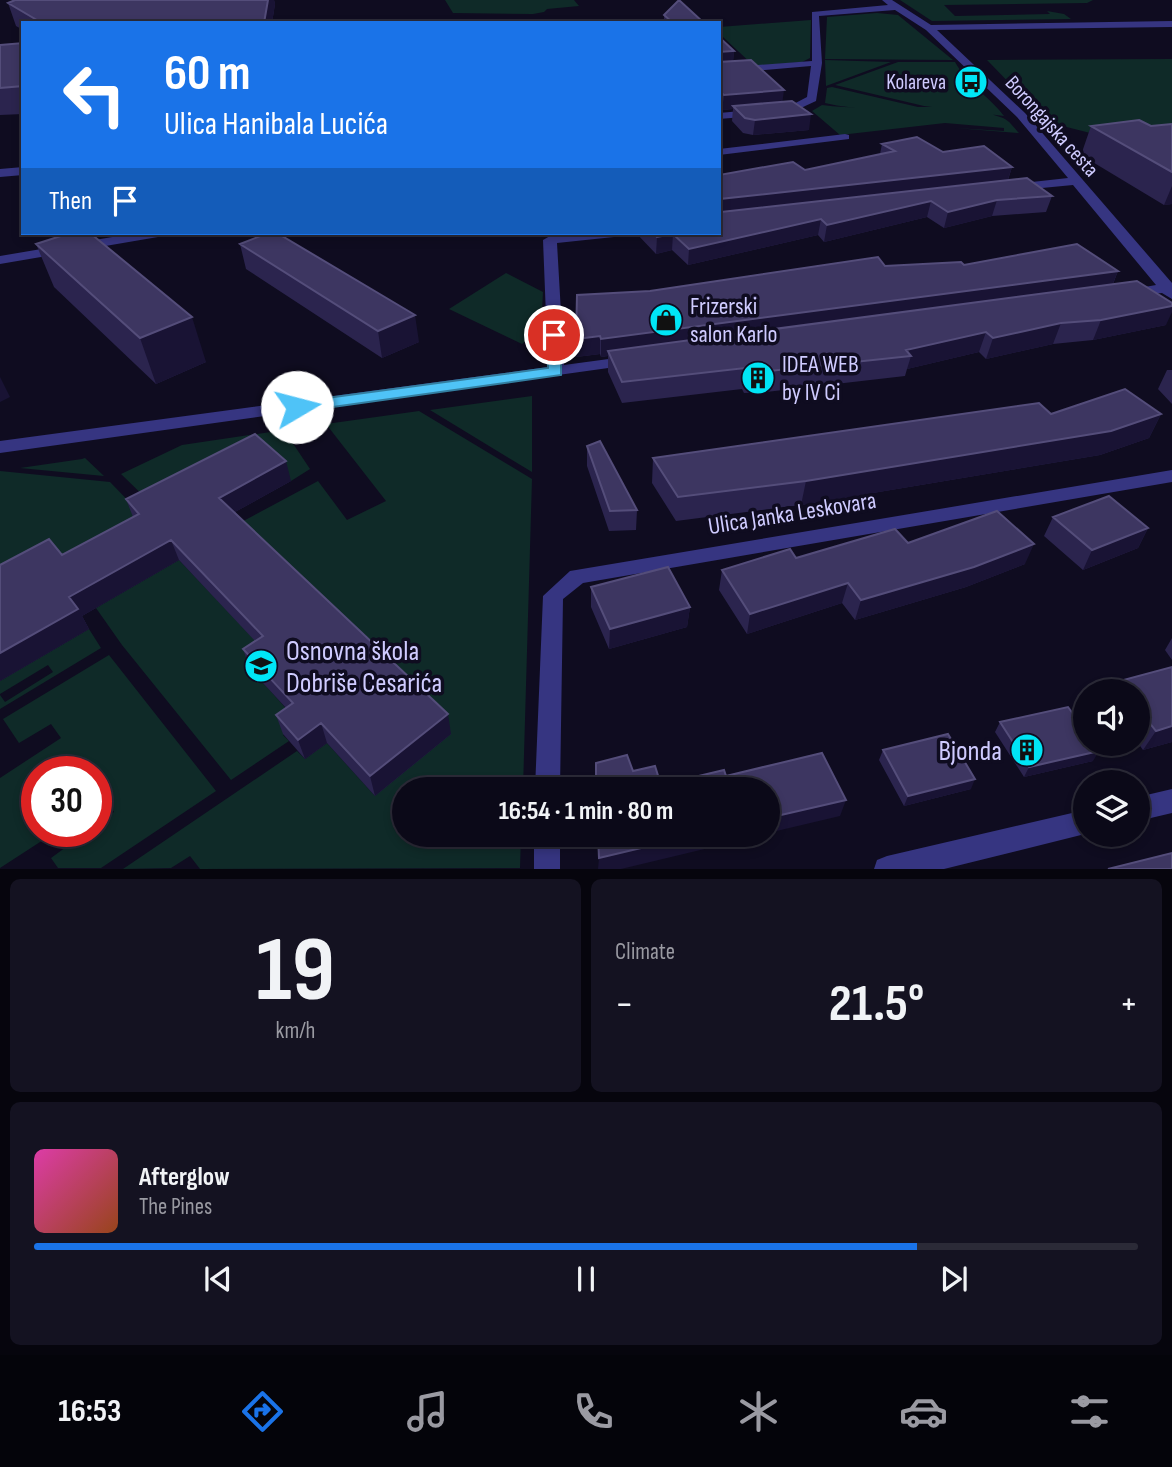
<!DOCTYPE html>
<html lang="en">
<head>
<meta charset="utf-8">
<style>
  body { margin:0; font-family:"Sofia Sans Condensed",sans-serif; background:#141221; color:#f1f3f6; height:100vh; display:flex; flex-direction:column; font-size:26px; white-space:nowrap }
  * { box-sizing:border-box; margin:0 }
  p { font-size:23px; color:#9a9aa2 }
  .icon { flex:none; width:38px; height:38px; fill:none; stroke:currentColor; stroke-width:2; stroke-linecap:round; stroke-linejoin:round }
  .map { position:relative; height:869px; overflow:hidden }
  .sheet { display:flex; flex-direction:column; gap:10px; padding:10px; background:#06050d; flex:1 }
  .sheet>* { flex:none }
  .guide { position:absolute; left:21px; top:21px; width:700px; height:214px; border-radius:0px; box-shadow:0 4px 10px #0003,0 0 0 2px #2b2a37; background:#1a73e8; color:#fff; overflow:hidden }
  .controls { position:absolute; left:1073px; top:679px; display:grid; gap:14px }
  .controls a { display:grid; place-items:center; width:77px; height:77px; border-radius:50%; background:#0b0918; box-shadow:0 4px 10px #0003,0 0 0 2px #2b2a37; font-size:35px }
  .speed { position:absolute; left:21px; top:756px; display:flex; gap:14px; font-size:35px; font-weight:700; text-align:center }
  .speed>* { display:grid; place-content:center; width:91px; height:91px; border-radius:50%; background:#0b0918; box-shadow:0 4px 10px #0003,0 0 0 2px #2b2a37; line-height:1 }
  .speed .limit { border:10px solid #d22; background:#fff; color:#111 }
  .pin { position:absolute; display:grid; place-items:center; width:60px; height:60px; color:#fff; margin:-30px; border:4px solid #fff; border-radius:50%; box-shadow:0 2px 7px #0007 }
  .me { position:absolute; width:77px; margin:-38px; rotate:82deg; stroke-linejoin:round; filter:drop-shadow(0 0 5px #0008) }
  .turn { display:flex; align-items:center; gap:24px; height:147px; padding:0 28px; font-size:32px }
  .turn .icon { width:91px; height:91px; stroke-width:2.5 }
  .turn b { display:block; font-size:49px; line-height:60px }
  .then { display:flex; align-items:center; height:66px; padding:0 28px; background:#0003; gap:14px; font-size:26px }
  .big { font-size:52px; font-weight:700; line-height:1.1 }
  .sheet .card { flex:1; display:flex; flex-direction:column; justify-content:center; gap:10px; min-width:0; padding:0 24px; border-radius:10px; background:#141221 }
  .sheet .dial { align-items:center; gap:0 }
  .dial b { font-size:91px; line-height:1 }
  .song { display:flex; align-items:center; gap:21px }
  .cover { width:84px; height:84px; border-radius:10px; background:linear-gradient(135deg,hsl(320 70% 55%),hsl(20 70% 35%)) }
  .played { height:7px; border-radius:4px; background:linear-gradient(90deg,#1a73e8 80%,#2b2a37 80%) }
  .keys { display:flex; justify-content:space-around; direction:ltr }
  .heat { display:flex; justify-content:space-between; align-items:center; font-size:38px; direction:ltr }
  .sheet .tiles { flex:1; display:grid; gap:10px; grid-template-columns:1fr 1fr }
  .card:last-child { grid-column:span 2 }
  .trip { position:absolute; left:392px; top:777px; width:388px; height:70px; border-radius:35px; background:#0b0918; box-shadow:0 4px 10px #0003,0 0 0 2px #2b2a37; font-weight:700; line-height:70px; text-align:center }
  .dock { display:flex; height:112px; justify-content:space-around; align-items:center; background:#04040a; color:#9a9aa2 }
  .dock .icon { width:49px; height:49px }
  .dock .current { color:#1a73e8 }
  .dock b { font-size:32px; color:#f1f3f6 }
  .map>svg:first-child { display:block }
  .green { fill:#0f2a28 }
  .lines { fill:none; stroke-linecap:round; stroke-linejoin:round }
  .minor { fill:#363581; fill-rule:evenodd }
  .wall { fill:#2b244e }
  .shaded-wall { fill:#191334 }
  .building { fill:#3d3661; stroke:#544d7a; stroke-width:2 }
  .route { fill:#4fc3f7; stroke:#337fa1; stroke-width:2 }
  .labels { text-anchor:middle; stroke-width:7; stroke-linejoin:round; paint-order:stroke }
  .far-poi-label { font-size:21px; fill:#cfcbff; stroke:#0f0c20; text-anchor:end }
  .far-street-label { font-size:21px; fill:#cfcbff; stroke:#0f0c20 }
  .poi-label { font-size:24px; fill:#cfcbff; stroke:#0f0c20; text-anchor:start }
  .street-label { font-size:24px; fill:#cfcbff; stroke:#0f0c20 }
  .near-poi-label { font-size:28px; fill:#cfcbff; stroke:#0f0c20; text-anchor:start }
</style>
</head>
<body>
<div class="map">
<svg width="1172" height="869" viewBox="0 0 1172 869">
  <rect width="100%" height="100%" fill="#0f0c20"/>
  <path class="green" d="M445,0H574L579,6L547,9L544,12L533,14L453,13Z
    M900,0H1093L1087,3L944,5L955,16L1050,14L1047,11L1064,14L1071,19L932,21Z
    M877,13L898,15L953,60L825,59L827,17Z
    M811,20L810,58L802,62L754,66L723,37H719V27Z
    M1172,59V138L1102,136L1047,122L987,60Z
    M825,60L891,62L826,86Z
    M898,62H955C967,84 989,96 1004,116L924,106L835,85Z
    M832,87L918,107C887,107 856,111 825,103L827,88Z
    M822,105C877,113 953,98 1003,118C1010,121 1014,128 1019,133L955,128L1004,131V128L945,123L840,135L812,111Z
    M506,273L543,292L541,330L522,344L449,309Z
    M532,396V472L430,410Z
    M419,411L532,479L523,789H404V835H521L520,868L200,869L190,856L171,868L123,869L297,751L305,759L327,743L375,796L234,526L318,481L347,520L386,501L326,424Z
    M284,430L310,469L291,481L156,508L121,474L182,445Z
    M85,458L104,476L20,468L82,459Z
    M0,471L110,482L142,515L0,591Z
    M179,560L270,656L251,669L299,723L283,735L289,741L231,780L122,645L96,608Z
    M89,629L101,648L0,709V695L5,702L53,672L48,665L0,694V681Z
    M109,655L216,791L101,868H58L51,858L88,831H96V825L114,812L105,798L96,804V772H37V831H57L0,868V778L61,738L51,724L19,743L3,719Z"/>
  <g class="lines">
    <path class="minor" d="M882,0H892L931,25L1172,21V27L937,30L1025,113L1172,283V299L1162,293L1122,297V291L1156,285L1073,185L1010,191V185L1014,184L1068,178L1017,117L926,30L895,10L819,16L822,63L816,101L790,113L719,119V113L788,107L807,97L811,66L719,74V68L812,61V12L888,5Z
      M845,134L849,135V139L719,155V149Z
      M23,167V175L0,177V169Z
      M136,233H165L158,237L0,264V256Z
      M580,233H621L614,237L557,243L564,365L631,356L639,361L637,364L0,453V441L548,367L543,240L550,236Z
      M1172,470V482L583,583L563,599L560,789H535L543,596L570,571Z
      M1172,789V813L1138,821V797Z
      M1085,810V834L944,869H874L877,860L887,856Z
      M534,835H560V869H534Z"/>
  </g>
  <path class="wall" d="M15,0H274L275,4L272,23H23V30L16,26L8,3Z
    M664,15L704,23H664Z
    M719,37L734,51L733,61L783,102L809,130L753,135L743,133L732,121L733,109L722,110L719,107Z
    M23,43V114L0,115V45Z
    M1172,124V204L1164,205L1081,155L1091,126H1151Z
    M882,144L943,152L1012,167L1008,180L1052,196L1046,212L992,216L944,228L927,217L824,242L818,235L688,265L672,250L656,254L636,233H719L805,170L880,154Z
    M36,244L206,362L156,384L54,287Z
    M240,244L419,342L382,358L246,269Z
    M964,265L1118,271L1113,284L1166,325L1093,340L1053,344L986,359L979,352L907,369L905,376L766,392L744,393L742,389L622,403L608,372V356L601,357L600,354L576,357L650,291L885,266Z
    M1167,370H1172V404L1158,389Z
    M1051,414H1161L1149,438L1100,455L801,505L676,521L652,483L653,458Z
    M587,446L637,510L636,530L609,531L587,466Z
    M291,481L235,512L451,734L375,796L327,743L305,759L283,734L276,715L286,708L250,669L243,649L255,641L179,560L82,616L89,629L0,681V565L62,555L133,517L126,499Z
    M1053,517L1148,528L1138,548L1083,570L1044,536Z
    M908,543L1025,564L966,587L855,620L842,603L747,634L719,590L722,570L796,558Z
    M591,587L690,607L687,627L609,649L591,607Z
    M1172,638V660L1165,650Z
    M1172,667V742L1143,750L1138,743V691H1110L1116,682Z
    M1000,722L1093,761L1024,777L995,732Z
    M883,750L971,789L904,806L879,760Z"/>
  <path class="shaded-wall" d="M268,0H274L275,4L272,23H264Z
    M734,51L733,64L719,66V52Z
    M784,90L782,105L733,106V109L722,110L724,95Z
    M811,114L809,130L753,135L755,120Z
    M1012,167L1007,182L719,214L720,199Z
    M1172,186V204L1164,205Z
    M997,200L992,216L944,228L948,212Z
    M931,201L927,217L824,242L827,225Z
    M821,219L818,235L688,265L689,249Z
    M673,234L672,250L656,254L657,237Z
    M1118,271L1111,288L608,351V356L601,357V339Z
    M1172,306V312L1166,325L1093,340L1101,320Z
    M415,315L419,342L382,358L378,331Z
    M192,317L206,362L156,384L140,338Z
    M1061,323L1053,344L986,359L993,338Z
    M986,332L979,352L907,369L911,356L906,350Z
    M600,336V354L576,357V339Z
    M0,377L10,397L0,402Z
    M1161,414L1149,438L1100,455L801,505L806,481Z
    M286,461L291,481L226,517L219,498Z
    M1148,528L1138,548L1083,570L1092,550Z
    M171,540L179,560L82,616L89,629L0,681V653L69,597Z
    M1034,544L1025,564L966,587L855,620L861,600Z
    M848,583L842,603L747,634L750,614Z
    M690,607L687,627L609,649L610,629Z
    M448,714L451,734L375,796L370,776Z
    M321,723L327,743L305,759L298,740Z
    M1172,726V742L1143,750L1156,731Z
    M1099,751L1093,761L1024,777L1029,767Z
    M975,779L971,789L904,806L908,796Z
    M846,800L840,816L768,833V818Z
    M696,835H763L621,869H598L599,858Z"/>
  <path class="building" d="M15,0H268L264,23H42L8,3Z
    M679,0L704,23H673L664,15Z
    M719,37L734,51L719,52Z
    M23,43V86L0,88V45Z
    M751,60L784,90L724,95L719,91V62Z
    M792,101L811,114L755,120L745,118L733,106Z
    M1139,120L1151,126L1172,124V172L1091,126Z
    M917,137L943,152L984,146L1012,167L720,199L719,203V175L793,162L805,170L895,151L882,144Z
    M1027,178L1052,196L997,200L948,212L931,201L827,225L821,219L689,249L673,234L657,237L653,233H719V210L721,212Z
    M70,233H90L192,317L140,338L36,244Z
    M268,233H277L415,315L378,331L240,244Z
    M1077,244L1118,271L601,339L600,336L576,339L577,295L650,291L878,257L885,266L961,262L964,265Z
    M1137,281L1172,303V306L1101,320L1061,323L993,338L986,332L906,350L911,356L769,371L747,372L745,368L622,382L608,351Z
    M1125,389L1161,414L1111,431L806,481L678,497L653,458L1039,403L1051,414Z
    M255,434L286,461L219,498L448,714L370,776L321,723L298,740L276,715L293,703L243,649L263,636L171,540L69,597L78,609L0,653V565L49,539L62,555L139,514L126,499Z
    M600,441L637,510L610,511L587,446Z
    M1109,496L1148,528L1092,550L1053,517Z
    M997,511L1034,544L974,567L861,600L848,583L750,614L722,570L790,549L796,558L895,529L908,543Z
    M668,567L690,607L610,629L591,587Z
    M1172,667V726L1156,731L1138,708V691H1124L1116,682Z
    M1068,707L1085,730V744H1094L1099,751L1029,767L1000,722Z
    M948,734L975,779L908,796L883,750Z
    M822,753L846,800L768,818V789H596V763L627,755L633,771L655,766L661,785L724,770L726,776Z
    M598,835H696L599,858Z
    M1172,853V869H1108Z"/>
  <path class="route" d="M554,331L561,335V375L297,412L289,407L297,402L548,368L547,335Z"/>
  <defs>
    <symbol id="bus-disc" viewBox="-11 -11 22 22"><circle r="9.5" fill="#00e5f6" stroke="#0f0c20"/><path d="M-5-6H5V4H4V6H2V4H-2V6H-4V4H-5ZM-3.5-4V0h7V-4ZM-3.5 1.2v1.5H-2V1.2ZM2 1.2v1.5H3.5V1.2Z" fill="#111"/></symbol>
    <symbol id="shop-disc" viewBox="-11 -11 22 22"><circle r="9.5" fill="#00e5f6" stroke="#0f0c20"/><path d="M-5-2.5h2.3a2.7 3.5 0 0 1 5.4 0H5L5.5 6h-11ZM-1.5-2.5h3a1.5 2.3 0 0 0-3 0Z" fill="#111"/></symbol>
    <symbol id="building-disc" viewBox="-11 -11 22 22"><circle r="9.5" fill="#00e5f6" stroke="#0f0c20"/><path d="M-4-6H4V6H1V3H-1V6H-4ZM-2.5-4.3h1.7v1.8h-1.7ZM.8-4.3h1.7v1.8H.8ZM-2.5-1h1.7V.8h-1.7ZM.8-1h1.7V.8H.8Z" fill="#111"/></symbol>
    <symbol id="school-disc" viewBox="-11 -11 22 22"><circle r="9.5" fill="#00e5f6" stroke="#0f0c20"/><path d="M0-5L7-2L0 1L-7-2ZM-4 1L0 2.5L4 1V4Q0 6-4 4Z" fill="#111"/></symbol>
  </defs>
  <g fill-rule="evenodd">
    <use href="#bus-disc" x="952" y="63" width="38" height="38"/>
    <use href="#shop-disc" x="647" y="301" width="38" height="38"/>
    <use href="#building-disc" x="739" y="359" width="38" height="38"/>
    <use href="#school-disc" x="242" y="647" width="38" height="38"/>
    <use href="#building-disc" x="1008" y="731" width="38" height="38"/>
  </g>
  <g class="labels">
    <g class="far-poi-label">
      <text x="946" y="89">Kolareva</text>
    </g>
    <g class="far-street-label">
      <text transform="translate(1052 126) rotate(48)" y="7">Borongajska cesta</text>
    </g>
    <g class="poi-label">
      <text x="690" y="314">Frizerski<tspan x="690" dy="28">salon Karlo</tspan></text>
      <text x="782" y="372">IDEA WEB<tspan x="782" dy="28">by IV Ci</tspan></text>
    </g>
    <g class="street-label">
      <text transform="translate(792 513) rotate(-9)" y="8">Ulica Janka Leskovara</text>
    </g>
    <g class="near-poi-label">
      <text x="286" y="660">Osnovna škola<tspan x="286" dy="32">Dobriše Cesarića</tspan></text>
      <text x="1002" y="760" text-anchor="end">Bjonda</text>
    </g>
  </g>
</svg>
<div class="controls">
<a><svg class="icon" aria-label="sound" viewBox="0 0 24 24"><path d="M4 9h4l5-4v14l-5-4H4zM17 9q2 3 0 6"/></svg></a>
<a><svg class="icon" aria-label="layers" viewBox="0 0 24 24"><path d="M12 4l9 5-9 5-9-5zM3 14l9 5 9-5"/></svg></a>
</div>
<div class="speed"><div class="limit">30</div></div>
<div class="pin" style="left:554px;top:335px;background:#d93025"><svg class="icon" aria-label="arrive" viewBox="0 0 24 24"><path d="M6 21V4h12l-3 4 3 4H6"/></svg></div>
<svg class="me" style="left:297px;top:407px" viewBox="-20 -20 40 40"><circle r="19" fill="#fff"/><path d="M0-13L10 11 0 6-10 11z" fill="#4fc3f7"/></svg>
<div class="trip">16:54 · 1 min · 80 m</div>
<div class="guide">
<div class="turn"><svg class="icon" aria-label="left" viewBox="0 0 24 24"><path d="M17 20v-9H6M10 6l-5 5 5 5"/></svg><div><b>60 m</b>Ulica Hanibala Lucića</div></div>
<div class="then">Then<svg class="icon" aria-label="arrive" viewBox="0 0 24 24"><path d="M6 21V4h12l-3 4 3 4H6"/></svg></div>
</div>
</div>
<section class="sheet">
<div class="tiles">
<div class="card dial"><b>19</b><p>km/h</p></div>
<div class="card"><p>Climate</p>
<div class="heat"><a>−</a><b class="big">21.5°</b><a>+</a></div>
</div>
<div class="card">
<div class="song"><i class="cover"></i><div><b>Afterglow</b><p>The Pines</p></div></div>
<div class="played"></div>
<div class="keys"><svg class="icon" aria-label="previous" viewBox="0 0 24 24"><path d="M18 5L8 12l10 7zM5 5v14"/></svg><svg class="icon" aria-label="pause" viewBox="0 0 24 24"><path d="M8 5v14M16 5v14"/></svg><svg class="icon" aria-label="next" viewBox="0 0 24 24"><path d="M6 5l10 7-10 7zM19 5v14"/></svg></div>
</div>
</div>
</section>
<nav class="dock">
<b>16:53</b>
<svg class="icon current" aria-label="directions" viewBox="0 0 24 24"><path d="M12 3l9 9-9 9-9-9zM9 14v-3h6M13 9l2 2-2 2"/></svg>
<svg class="icon" aria-label="music" viewBox="0 0 24 24"><path d="M9 18V5l10-2v13"/><circle cx="6" cy="18" r="3"/><circle cx="16" cy="16" r="3"/></svg>
<svg class="icon" aria-label="phone" viewBox="0 0 24 24"><path d="M5 4h4l2 5-3 2q2 4 5 5l2-3 5 2v4C11 20 4 13 5 4z"/></svg>
<svg class="icon" aria-label="climate" viewBox="0 0 24 24"><path d="M12 3v18M4 7l16 10M4 17L20 7"/></svg>
<svg class="icon" aria-label="car" viewBox="0 0 24 24"><path d="M5 17H2v-5l4-1 3-4h7l3 4 3 1v5h-3M9 17h6M6 11h13"/><circle cx="7" cy="17" r="2"/><circle cx="17" cy="17" r="2"/></svg>
<svg class="icon" aria-label="filters" viewBox="0 0 24 24"><path d="M4 7h16M4 17h16"/><circle cx="9" cy="7" r="2"/><circle cx="15" cy="17" r="2"/></svg>
</nav>
</body>
</html>
